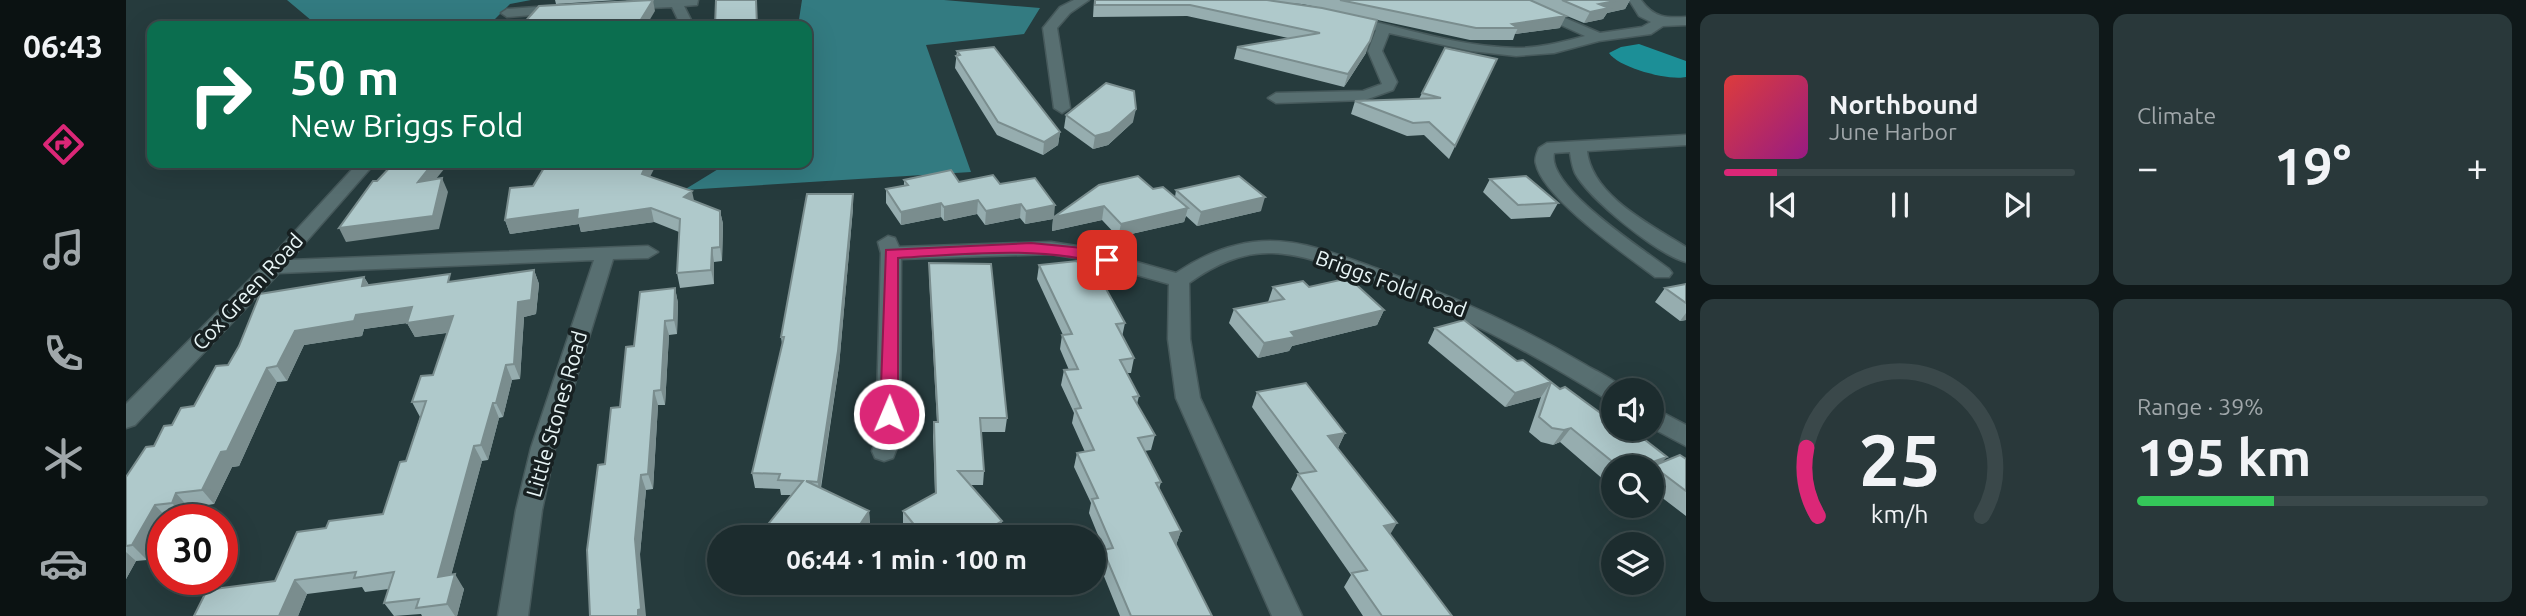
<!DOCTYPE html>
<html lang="en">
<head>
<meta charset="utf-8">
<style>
  body { margin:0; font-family:Ubuntu,sans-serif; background:#29383a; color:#f1f3f6; height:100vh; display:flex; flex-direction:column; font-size:26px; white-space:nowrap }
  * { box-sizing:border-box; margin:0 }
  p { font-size:23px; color:#a0a7aa }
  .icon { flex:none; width:38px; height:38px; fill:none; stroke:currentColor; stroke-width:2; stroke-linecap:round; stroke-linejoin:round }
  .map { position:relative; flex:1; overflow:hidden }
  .drawer { display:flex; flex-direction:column; gap:14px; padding:14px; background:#0f1819; width:840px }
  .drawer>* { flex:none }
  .hud { position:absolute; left:21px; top:21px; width:665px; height:147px; border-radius:14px; box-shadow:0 7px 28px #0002,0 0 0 2px #3a484a; background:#0b6e4f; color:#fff; overflow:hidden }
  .controls { position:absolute; left:1475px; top:378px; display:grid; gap:14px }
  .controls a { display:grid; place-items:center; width:63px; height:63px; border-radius:50%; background:#1c2c2e; box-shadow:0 7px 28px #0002,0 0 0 2px #3a484a; font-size:35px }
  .speed { position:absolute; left:21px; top:504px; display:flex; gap:14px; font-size:35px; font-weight:700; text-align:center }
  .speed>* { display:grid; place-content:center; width:91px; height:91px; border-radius:50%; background:#1c2c2e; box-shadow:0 7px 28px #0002,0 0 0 2px #3a484a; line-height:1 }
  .speed .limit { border:10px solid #d22; background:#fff; color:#111 }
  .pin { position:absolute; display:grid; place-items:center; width:60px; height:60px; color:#fff; margin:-30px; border-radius:14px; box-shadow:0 4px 10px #0006 }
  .me { position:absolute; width:77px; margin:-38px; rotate:1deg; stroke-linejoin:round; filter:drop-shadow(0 0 5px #0008) }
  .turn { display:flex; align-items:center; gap:24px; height:147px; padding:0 28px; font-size:32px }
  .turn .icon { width:91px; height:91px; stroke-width:2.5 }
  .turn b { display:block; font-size:49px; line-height:60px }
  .big { font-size:52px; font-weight:600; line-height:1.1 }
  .drawer .tile { flex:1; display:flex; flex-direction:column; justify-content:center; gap:10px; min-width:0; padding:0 24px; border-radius:14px; background:#29383a }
  .drawer .dial { align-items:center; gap:0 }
  .dial svg { height:182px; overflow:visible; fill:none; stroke:#3a484a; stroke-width:7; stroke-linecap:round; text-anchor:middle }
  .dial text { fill:#f1f3f6; stroke:none }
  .song { display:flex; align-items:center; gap:21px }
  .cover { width:84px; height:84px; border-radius:10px; background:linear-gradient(135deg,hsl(0 70% 55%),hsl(310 70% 35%)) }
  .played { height:7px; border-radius:4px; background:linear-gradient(90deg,#db2777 15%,#3a484a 15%) }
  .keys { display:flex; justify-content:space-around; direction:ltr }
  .heat { display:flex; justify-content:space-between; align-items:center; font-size:38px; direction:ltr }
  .charge { height:10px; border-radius:5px; background:linear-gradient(90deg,#34c759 39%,#3a484a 0) }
  .drawer .tiles { flex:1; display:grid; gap:14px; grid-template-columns:repeat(2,1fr) }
  .trip { position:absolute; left:581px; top:525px; width:399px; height:70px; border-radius:35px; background:#1c2c2e; box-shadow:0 7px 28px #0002,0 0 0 2px #3a484a; font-weight:600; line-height:70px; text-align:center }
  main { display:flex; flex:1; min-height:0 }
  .dock { display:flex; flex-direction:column; width:126px; justify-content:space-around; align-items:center; background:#0b1212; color:#a0a7aa }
  .dock .icon { width:49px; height:49px }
  .dock .active { color:#db2777 }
  .dock b { font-size:32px; color:#f1f3f6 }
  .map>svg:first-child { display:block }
  .forest { fill:#337b81 }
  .water { fill:#1c8f97 }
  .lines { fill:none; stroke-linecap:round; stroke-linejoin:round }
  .street-casing { stroke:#46595b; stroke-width:3 }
  .street { fill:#586f71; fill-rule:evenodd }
  .wall { fill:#96adaf; fill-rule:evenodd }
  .shaded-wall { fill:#7a8d8e }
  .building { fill:#afc9cb; stroke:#7a8d8e; stroke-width:2 }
  .route { fill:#db2777; stroke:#8e194d; stroke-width:2 }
  .labels { text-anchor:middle; stroke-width:7; stroke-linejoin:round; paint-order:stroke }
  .street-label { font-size:21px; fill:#e9f6f7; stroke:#172021 }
</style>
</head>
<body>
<main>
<nav class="dock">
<b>06:43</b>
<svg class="icon active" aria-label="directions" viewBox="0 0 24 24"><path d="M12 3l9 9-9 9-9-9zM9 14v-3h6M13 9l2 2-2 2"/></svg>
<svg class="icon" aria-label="music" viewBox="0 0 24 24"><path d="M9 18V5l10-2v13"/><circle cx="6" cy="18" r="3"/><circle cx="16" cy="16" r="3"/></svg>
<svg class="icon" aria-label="phone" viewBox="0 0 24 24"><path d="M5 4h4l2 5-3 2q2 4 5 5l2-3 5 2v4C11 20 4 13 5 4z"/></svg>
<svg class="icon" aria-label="climate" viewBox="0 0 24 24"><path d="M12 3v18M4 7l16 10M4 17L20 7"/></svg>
<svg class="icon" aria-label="car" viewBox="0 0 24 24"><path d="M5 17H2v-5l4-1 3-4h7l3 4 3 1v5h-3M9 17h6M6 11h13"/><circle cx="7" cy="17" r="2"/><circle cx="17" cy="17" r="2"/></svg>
</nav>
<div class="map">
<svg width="1560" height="616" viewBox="0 0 1560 616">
  <rect width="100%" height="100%" fill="#263b3d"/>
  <path class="forest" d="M161,0H405L384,4L362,26H192Z
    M676,0H818L914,8L898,34L800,45L845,172L558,190L602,163H681V26H672Z"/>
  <path class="water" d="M1513,44L1560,61V77C1543,81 1493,68 1483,53L1495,47Z"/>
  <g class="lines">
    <defs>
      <path id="street" d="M529,0H572L571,5L558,6L568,26H555L546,7L502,9L496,5L502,1Z
        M948,0H963L944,13L931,28L944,108L936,113L928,108L917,28L934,7Z
        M1380,0H1397L1474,33L1516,27L1525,22L1513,16L1503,0H1515C1528,18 1540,18 1560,17V25L1537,26L1525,34L1473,41L1428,53L1390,56L1345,51L1263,33L1256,51L1271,82L1267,90L1239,100L1150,103L1142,98L1150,93L1237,91L1256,84L1242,51L1250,30L1215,22L1213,19L1220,15C1275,27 1333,47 1390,48C1414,48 1436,42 1459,36Z
        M438,5L444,9L442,12L381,17L375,13L381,9Z
        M1560,135V145L1461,151C1466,196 1525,225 1560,247V262C1532,255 1463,199 1449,173C1446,166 1445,159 1444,152L1428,153C1420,187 1517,249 1543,269L1546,273L1543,277H1529C1500,255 1417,198 1410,164C1408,159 1411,153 1413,148L1421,143Z
        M232,163H249L164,260L522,246L532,252L522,258L487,259L429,448L416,510L402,616H372L390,510L405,448L468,260L153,273L9,425L0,428V404L140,263Z
        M762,236L769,238L773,247L925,242L957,247L1050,273C1078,254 1110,241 1144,241C1181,241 1218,257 1252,269C1324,295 1392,325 1458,364C1471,372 1489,379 1498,390H1488V401L1480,399C1398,348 1329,312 1238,278C1209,267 1178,254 1146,253C1115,252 1088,265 1063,283L1064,339L1074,398L1176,616H1146L1050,398L1042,339L1043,284L955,259L925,254L775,259L774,440L767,458L758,461L749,458L746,451L750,440L755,253L752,242Z
        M1526,407L1560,425V446L1526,428Z"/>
    </defs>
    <use href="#street" class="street-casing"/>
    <use href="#street" class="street"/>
  </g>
  <path class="wall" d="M429,0H492L430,4Z
    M968,0H1504L1499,9L1481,13L1477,19L1458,23L1407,2L1434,28L1389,34L1387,40H1344L1201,9L1240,53L1218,87L1108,59L1111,47L1162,38L1061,16L967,17ZM1158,3L1176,4L1196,8Z
    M831,51L934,132L932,145L917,155L871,135L829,68Z
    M1371,59L1323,159L1298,135L1281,136L1225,114L1229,101L1293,99L1296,93Z
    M940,115L1007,122L982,145L967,149L938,128Z
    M524,176L568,201L594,211L597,224L596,261L588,262V284L554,288L551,273L553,232L528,222L455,232L453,224L384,234L379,220L407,186Z
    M1364,179L1432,203L1424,217L1385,219L1357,192Z
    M778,180L874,184L928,217L1027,189L1049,197L1050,190L1135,211L1071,226L1060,216L1058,222L992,237L976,220L926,231L927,219L899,224L894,218L859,225L851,214L818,221L815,217L775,225L760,203V189L778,186Z
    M727,208L713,366L695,488L743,511L744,525L736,537H636L635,533L666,495H655L654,489L629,488L626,473L656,344L655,337Z
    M803,263L881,418L879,432H855L858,471L857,485H844L874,534L869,537H787L777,525V511L809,493L807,436L808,422H811L803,277Z
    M913,265L956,270L999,323L996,337L1008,358L1005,373H1001L1013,396L1011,404L1029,435L1025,450L1018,451L1035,482L1033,489L1055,531L1050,545L1086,616H994L973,564L977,550H978L963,513L965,503L948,467L951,453L959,452L946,423L948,413L935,385L938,370H943L934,349L936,335H937L911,279Z
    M408,270L413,284L410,314L398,317L394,379L386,380L377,417L373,418L362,460L356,461L325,575L338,589L331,616H296L295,614L268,616L258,603L263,589L239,592L236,587L181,594L172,616H68L149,581L200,528L257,514L280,461L294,417L286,402L307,375L321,333L289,337L281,323L238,329L236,336L178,345L161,381L151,382L113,466L106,467L88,504L63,508L59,517L43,520L21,560L10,561L0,579V477L46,425L68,406L102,365L113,346L238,277L243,285L327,282Z
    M1560,284V320L1554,321L1529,302L1539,288Z
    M1147,287H1183L1258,310L1251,325L1166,346L1163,351L1132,358L1103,323L1108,309L1142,302Z
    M549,288L552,303L551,334L543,335L539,405H532L527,489L520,490L514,554L479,464L494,407Z
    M1309,328L1391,361L1425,382L1415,397L1379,407L1302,343Z
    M1425,382L1536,462L1560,459V516L1526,490V467H1488V486L1486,487L1434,442L1427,445L1415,442L1403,432L1415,397Z
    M1131,392L1219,433L1212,448L1264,535L1326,616H1237L1218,587L1225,575L1165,489L1172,474H1174L1126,407Z"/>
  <path class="shaded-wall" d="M527,0L529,11L520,26H511Z
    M1494,0H1504L1499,9L1481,13L1477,19L1458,23L1464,12L1473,4Z
    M1440,16L1434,28L1389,34L1392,28L1386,24Z
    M1244,41L1240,53L1218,87L1222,74Z
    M1010,109L1007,122L982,145L967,149L969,136Z
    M934,132L932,145L917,155L918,142Z
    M307,163H323L297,195L292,182Z
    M521,163H531L519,187L516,174Z
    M316,178L322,192L313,229L220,242L213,228Z
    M566,191L569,205L558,197Z
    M727,194V208L713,366L693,497L692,482Z
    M1139,197L1135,211L1071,226L1075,212Z
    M852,200L851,214L818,221V207Z
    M815,203V217L775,225V212Z
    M895,204L894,218L859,225L860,211Z
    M929,205L928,217L978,206L976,220L926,231L927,219L899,224L900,211Z
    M525,208L528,222L455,232L453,224L384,234L379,220L452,210Z
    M1062,208L1058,222L992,237L995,224Z
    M594,211L597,224L596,261L594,247Z
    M586,248L588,262V284L585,270Z
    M408,270L413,284L410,314L398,317L394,379L388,364L392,302Z
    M238,277L246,291L236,286Z
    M549,288L552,303L551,334L548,320Z
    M286,307L327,316L333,331L289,337L281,323L238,329L236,336L178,345L161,381L151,366L169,331L230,315Z
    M1258,310L1251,325L1166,346L1163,351L1132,358L1138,343L1165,332Z
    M1560,313V320L1554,321Z
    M539,321L543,335L539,405L535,390Z
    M380,365L386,380L377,417L370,403Z
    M141,368L151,382L113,466L106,467L88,504L76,490L95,452Z
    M1425,382L1415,397L1379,407L1389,393Z
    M528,391L532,405L527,489L522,474Z
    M367,403L373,418L362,460L355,445Z
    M1445,428L1434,442L1427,445L1438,430Z
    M1219,433L1212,448L1202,436Z
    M348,446L356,461L321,591L312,577Z
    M1541,457L1531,468L1527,466L1526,467H1512Z
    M515,475L520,490L514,554L520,616H512L509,539Z
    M50,493L63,508L59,517L46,503Z
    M29,505L43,520H37V531L21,560L6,545Z
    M743,511L744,525L736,537H727V535Z
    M876,521L874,534L869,537H848Z
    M1271,523L1262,538L1258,526Z
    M716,529L717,537H710Z
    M808,531V537H798Z
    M1055,531L1050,545L1044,533Z
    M0,552L10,561L0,579Z
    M329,574L338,589L331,616H329L321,604Z
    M169,580L181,594L172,616H153Z"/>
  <path class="building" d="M527,0L511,26H395L413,6Z
    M590,0H630L631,26H589Z
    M969,0H1141L1196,8L1251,20L1244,41L1222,74L1111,47L1194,33L1064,5H969Z
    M1214,0H1404L1440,16L1386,24L1392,28H1350Z
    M1436,0H1494L1473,4L1483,8L1464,12Z
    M868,47L934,132L918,142L872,122L830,56L834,55L831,51Z
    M1319,48L1371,59L1329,146L1303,122L1287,123L1229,101L1315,98L1296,93Z
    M980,83L1008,91L1010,109L984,132L969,136L940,115Z
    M268,163H307L292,182L316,178L307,216L213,228L247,181H251Z
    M421,163H521L516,174L566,191L558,197L594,211V247L586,248L585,270L551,273L554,219L525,208L451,219L452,210L379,220L384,188L407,186Z
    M825,170L833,182L867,175L874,184L909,178L929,205L900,211L895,204L860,211L852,200L818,207L815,203L775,212L760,189L782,185L778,180Z
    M1012,176L1027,189L1037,187L1062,208L995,224L978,206L928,217L973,185Z
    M1113,176L1139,197L1075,212L1050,190Z
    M1400,176L1432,203L1392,205L1364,179Z
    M681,194H727L712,351L692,482L680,481L743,511L727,535L716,529L710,537H643L635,533L677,481L652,480L654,474L626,473L658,337H655Z
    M951,261L956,270L969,269L999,323L990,324L1008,358L994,360L1013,396L1007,397L1029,435L1012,438L1035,482L1030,483L1055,531L1044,533L1086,616H1005L977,550L987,548L966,499L972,498L951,453L968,450L949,409L955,408L938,370L952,369L936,335L946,334L913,265Z
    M803,263L865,264L881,418H854L858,471H832L876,521L848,537H813L808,531L798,537L777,511L810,493L808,422H812Z
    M408,270L405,300L392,302L388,364L380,365L370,403H367L355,445L348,446L312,577L329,574L321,604L290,608L293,599L258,603L268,572L228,578L230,572L169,580L153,616H68L81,590L149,581L171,532L200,528L203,521L257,514L274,462L280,461L300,401L286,402L295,376L307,375L327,316L281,323L286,307L230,315L228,321L169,331L151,366L141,368L101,451L95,452L76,490L50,493L46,503L29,505L6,545L0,546V477L20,447L28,446L38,426L46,425L55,408L68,406L90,366L102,365L113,346L134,294L238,277L236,286L324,274L322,282Z
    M1223,278L1258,310L1165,332L1169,337L1138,343L1108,309L1158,299L1147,287L1177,281L1183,287Z
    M1560,284V303L1539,288Z
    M549,288L548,320L539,321L535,390L528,391L522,474L515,475L509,539L515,609L512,610V616H464L461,550L472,465L479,464L485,408L494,407L500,347L508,346L514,292Z
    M1338,320L1391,361L1397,360L1425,382L1389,393L1309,328Z
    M1425,382L1434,389L1439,387L1488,423V429H1505L1541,457L1512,467H1493L1445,428L1438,430L1426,428L1413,417Z
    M1180,383L1219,433L1202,436L1271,523L1258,526L1326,616H1256L1226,573L1241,570L1172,474L1190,471L1131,392Z
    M1554,455L1560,459V491L1527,466Z"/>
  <path class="route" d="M905,243L957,248L986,256L988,260L981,264C910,246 845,254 772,258V414L769,418H756L754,414L760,250Z"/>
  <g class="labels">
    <g class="street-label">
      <text transform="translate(1265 284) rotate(20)" y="7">Briggs Fold Road</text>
      <text transform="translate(122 292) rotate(-47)" y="7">Cox Green Road</text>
      <text transform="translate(431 414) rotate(-74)" y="7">Little Stones Road</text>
    </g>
  </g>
</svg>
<div class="controls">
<a><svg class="icon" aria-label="sound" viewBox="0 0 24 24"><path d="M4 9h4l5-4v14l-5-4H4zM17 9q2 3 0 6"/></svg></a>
<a><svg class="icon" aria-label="search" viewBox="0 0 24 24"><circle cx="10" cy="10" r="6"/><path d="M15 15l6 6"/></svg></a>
<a><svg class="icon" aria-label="layers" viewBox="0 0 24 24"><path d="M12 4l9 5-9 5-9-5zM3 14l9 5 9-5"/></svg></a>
</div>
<div class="speed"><div class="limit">30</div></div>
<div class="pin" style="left:981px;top:260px;background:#d93025"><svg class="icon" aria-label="arrive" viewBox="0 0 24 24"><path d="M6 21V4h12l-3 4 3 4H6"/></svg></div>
<svg class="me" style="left:763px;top:414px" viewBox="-20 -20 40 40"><circle r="17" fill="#db2777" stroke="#fff" stroke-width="3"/><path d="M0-11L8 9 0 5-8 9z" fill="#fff"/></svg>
<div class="trip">06:44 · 1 min · 100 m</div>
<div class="hud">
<div class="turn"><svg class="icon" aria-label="right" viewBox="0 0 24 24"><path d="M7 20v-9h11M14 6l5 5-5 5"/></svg><div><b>50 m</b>New Briggs Fold</div></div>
</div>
</div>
<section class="drawer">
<div class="tiles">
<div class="tile">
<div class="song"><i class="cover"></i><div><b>Northbound</b><p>June Harbor</p></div></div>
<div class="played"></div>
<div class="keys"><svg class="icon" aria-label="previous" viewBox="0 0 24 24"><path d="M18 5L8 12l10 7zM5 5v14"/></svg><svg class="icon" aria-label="pause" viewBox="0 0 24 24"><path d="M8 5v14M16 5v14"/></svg><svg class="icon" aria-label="next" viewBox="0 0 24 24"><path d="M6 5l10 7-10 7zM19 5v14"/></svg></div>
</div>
<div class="tile"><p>Climate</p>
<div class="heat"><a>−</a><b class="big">19°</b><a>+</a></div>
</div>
<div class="tile dial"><svg viewBox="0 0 100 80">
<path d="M14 69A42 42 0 1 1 86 69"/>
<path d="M14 69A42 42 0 0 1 9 39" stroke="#db2777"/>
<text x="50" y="56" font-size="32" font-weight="700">25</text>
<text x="50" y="72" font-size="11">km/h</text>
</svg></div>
<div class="tile"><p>Range · 39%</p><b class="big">195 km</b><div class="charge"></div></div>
</div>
</section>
</main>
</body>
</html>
